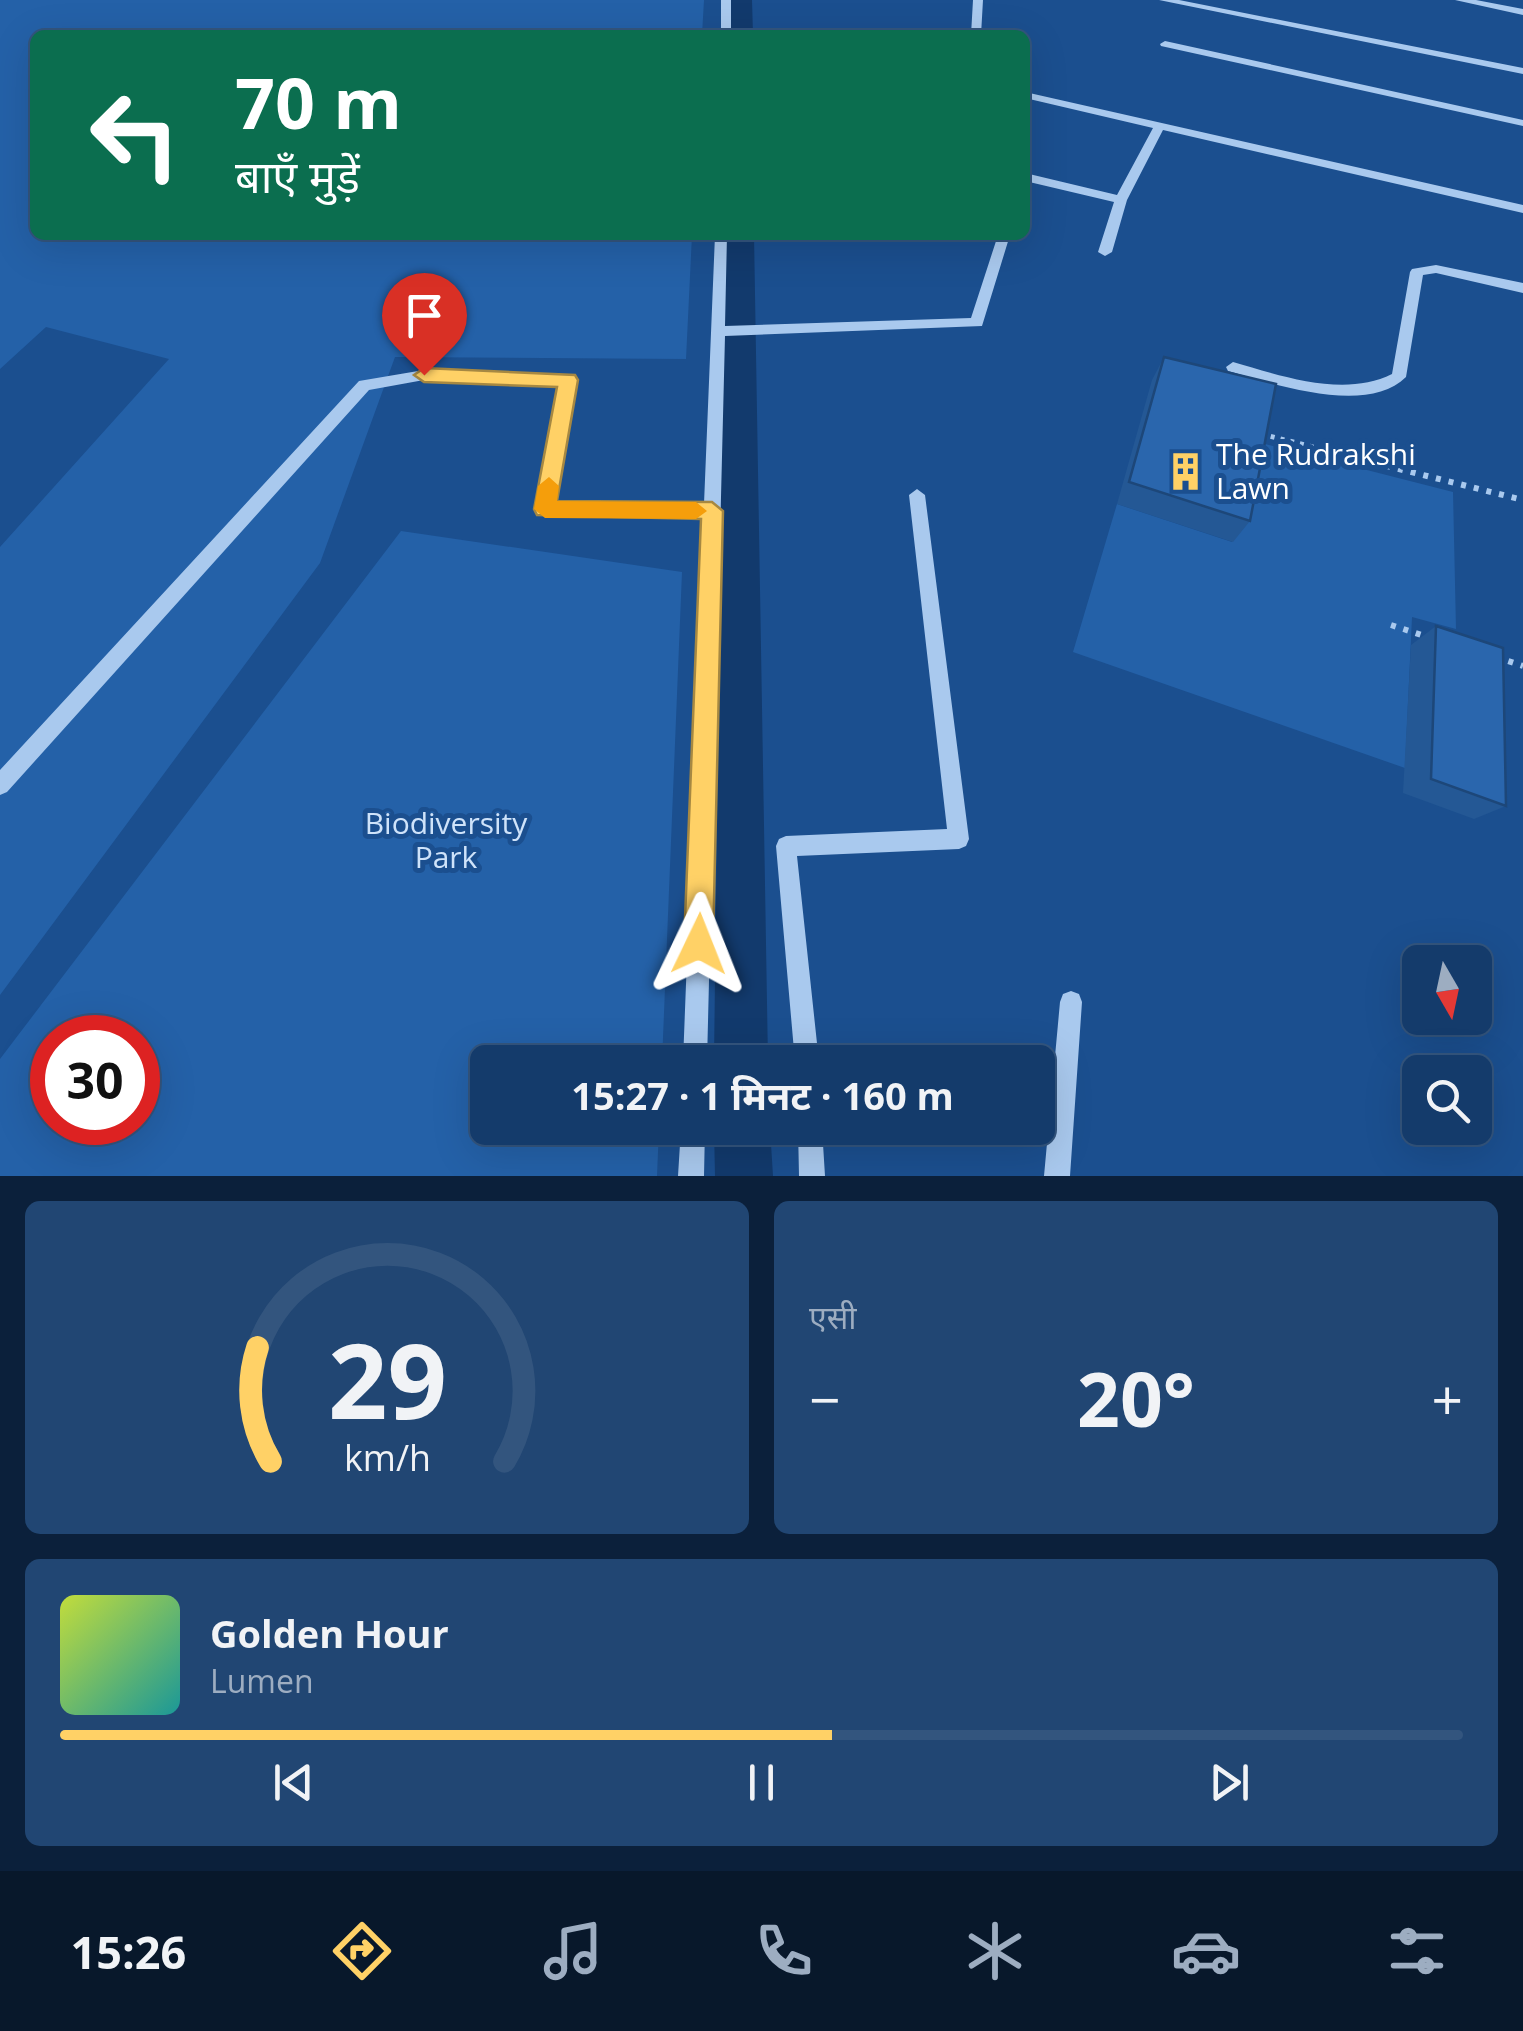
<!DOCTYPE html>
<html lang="hi">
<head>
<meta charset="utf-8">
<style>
  body { margin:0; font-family:"Open Sans","Noto Sans Devanagari",sans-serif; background:#214673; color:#f1f3f6; height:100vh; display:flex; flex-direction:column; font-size:38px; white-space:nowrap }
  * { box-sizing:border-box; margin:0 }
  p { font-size:32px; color:#9dadc1 }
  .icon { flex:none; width:55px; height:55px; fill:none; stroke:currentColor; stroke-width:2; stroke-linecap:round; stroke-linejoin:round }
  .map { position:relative; height:1176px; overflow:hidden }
  .side { display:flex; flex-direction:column; gap:25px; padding:25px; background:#0b203b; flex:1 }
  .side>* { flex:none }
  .banner { position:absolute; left:30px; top:30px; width:1000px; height:210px; border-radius:15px; box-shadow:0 10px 40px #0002,0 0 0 2px #33557e; background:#0b6e4f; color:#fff; overflow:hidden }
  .needle { width:65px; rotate:171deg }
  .tools { position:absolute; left:1402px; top:945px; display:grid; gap:20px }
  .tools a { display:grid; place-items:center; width:90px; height:90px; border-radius:15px; background:#143b6b; box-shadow:0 10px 40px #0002,0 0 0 2px #33557e; font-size:50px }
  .speed { position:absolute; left:30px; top:1015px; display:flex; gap:20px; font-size:50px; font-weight:700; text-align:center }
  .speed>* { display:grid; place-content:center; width:130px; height:130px; border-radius:50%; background:#143b6b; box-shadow:0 10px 40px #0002,0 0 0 2px #33557e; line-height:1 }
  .speed .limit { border:15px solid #d22; background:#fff; color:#111 }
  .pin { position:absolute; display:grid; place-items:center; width:85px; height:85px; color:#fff; margin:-102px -42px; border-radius:50% 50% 50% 0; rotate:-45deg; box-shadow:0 0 10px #0007 }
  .pin .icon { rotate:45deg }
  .me { position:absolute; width:110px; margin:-55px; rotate:2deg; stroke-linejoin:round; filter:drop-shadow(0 0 8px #0008) }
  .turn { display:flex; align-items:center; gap:35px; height:210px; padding:0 40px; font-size:45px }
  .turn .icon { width:130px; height:130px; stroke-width:2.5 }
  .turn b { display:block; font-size:70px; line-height:85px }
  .big { font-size:75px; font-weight:700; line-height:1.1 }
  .side .card { flex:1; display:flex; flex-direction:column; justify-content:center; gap:15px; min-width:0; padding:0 35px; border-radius:15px; background:#214673 }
  .side .dial { align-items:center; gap:0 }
  .dial svg { height:260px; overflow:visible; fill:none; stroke:#33557e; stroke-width:7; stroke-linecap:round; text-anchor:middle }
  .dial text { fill:#f1f3f6; stroke:none }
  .song { display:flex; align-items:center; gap:30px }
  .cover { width:120px; height:120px; border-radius:15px; background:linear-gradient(135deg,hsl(70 70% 55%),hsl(180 70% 35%)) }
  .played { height:10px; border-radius:5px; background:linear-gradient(90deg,#ffd166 55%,#33557e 55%) }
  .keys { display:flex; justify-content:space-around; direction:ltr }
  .heat { display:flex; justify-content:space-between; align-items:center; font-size:55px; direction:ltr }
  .side .tiles { flex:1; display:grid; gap:25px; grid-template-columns:1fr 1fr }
  .card:last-child { grid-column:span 2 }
  .trip { position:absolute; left:470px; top:1045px; width:585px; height:100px; border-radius:15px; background:#143b6b; box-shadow:0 10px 40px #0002,0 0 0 2px #33557e; font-weight:700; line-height:100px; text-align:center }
  .tab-bar { display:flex; height:160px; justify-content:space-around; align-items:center; background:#08182b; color:#9dadc1 }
  .tab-bar .icon { width:70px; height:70px }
  .tab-bar .current { color:#ffd166 }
  .tab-bar b { font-size:45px; color:#f1f3f6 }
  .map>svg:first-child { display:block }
  .green { fill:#2461a8; fill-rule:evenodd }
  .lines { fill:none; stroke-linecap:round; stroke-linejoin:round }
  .canal { fill:#123a6d; fill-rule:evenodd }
  .path-far1 { stroke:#a9c9ee; stroke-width:5; stroke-dasharray:4 6; stroke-linecap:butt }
  .path { stroke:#a9c9ee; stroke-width:6; stroke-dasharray:5 8; stroke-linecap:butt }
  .minor { fill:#a9c9ee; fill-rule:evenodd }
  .wall { fill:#245895 }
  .building { fill:#2a66ad; stroke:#1d4779; stroke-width:2.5 }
  .route { fill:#ffd166; stroke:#a68842; stroke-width:2.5 }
  .slow { fill:#f59e0b }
  .labels { text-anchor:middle; stroke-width:10; stroke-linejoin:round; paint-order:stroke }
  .poi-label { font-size:30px; fill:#fff; stroke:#1b4f8f; text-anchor:start }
  .park-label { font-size:30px; fill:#cfe3fa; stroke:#1b4f8f }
</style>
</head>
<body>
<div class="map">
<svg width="1523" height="1176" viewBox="0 0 1523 1176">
  <rect width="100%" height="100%" fill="#1b4f8f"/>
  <path class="green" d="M0,0H704L702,35H35V235H692L686,359L395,357L320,563L0,995V547L169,359L46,327L0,369Z
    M1253,441L1453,492L1456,629L1412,617L1405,768L1073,652L1117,504L1232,542Z
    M401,531L682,572L662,1062H488V1128H659L657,1176H0V1059ZM52,1038H138V1122H52Z"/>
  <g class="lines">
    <path class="canal" d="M730,0H752L753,35H729Z
      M724,235H754L768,1062H714Z
      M714,1128H770L773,1176H715Z"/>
    <path class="path-far1" d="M1261,434L1345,455"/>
    <path class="path" d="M1335,453L1523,500
      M1391,625L1431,638
      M1496,657L1523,666"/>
    <path class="minor" d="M721,0H731V35H721Z
      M973,0H983L981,35H971Z
      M1159,0H1179L1523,68V74Z
      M1455,0H1476L1523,9V15Z
      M1165,41L1523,120V126L1161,46L1160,44Z
      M1025,92L1523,205V213L1163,130L1127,200L1112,252L1105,256L1098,252L1114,202L1025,181V173L1117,195L1153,128L1025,98Z
      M715,235H727L725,326L971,318L998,235H1010L982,326L725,336L707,1062H683L704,517L539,514L537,509L560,385L424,380L369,390L7,792L0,795V770L359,381L424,370L573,376L575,380L554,503L704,504Z
      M1436,265L1523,283V293L1436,273L1423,275L1406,377C1367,416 1274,384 1228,371L1226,367L1233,362C1282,376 1344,398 1392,374L1410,272L1412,269Z
      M917,489L925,495L969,839L966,846L959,849L797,856L819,1062H795L776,846L779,839L786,836L947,829L909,495Z
      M1071,991L1079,994L1082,1002L1070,1176H1044L1060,1002L1063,994Z
      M681,1128H705L704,1176H678Z
      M798,1128H822L825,1176H799Z"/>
  </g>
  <path class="wall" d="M1164,357L1250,521L1233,542L1117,504L1152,380Z
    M1436,626L1506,806L1474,819L1403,793L1411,645Z"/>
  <path class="building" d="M1164,357L1276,384L1250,521L1129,482Z
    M1436,626L1503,648L1506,806L1431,779Z"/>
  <path class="route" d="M424,368L575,375L578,380L557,501L712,502L723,511L713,944L709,954L699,959L689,954L684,944L701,519L537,515L534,509L557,387L424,382L414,375Z"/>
  <path class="slow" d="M549,477L559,486L557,501L696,502L707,511L696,519L545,518L534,509L538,486Z"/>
  <defs>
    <symbol id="building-bare" viewBox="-9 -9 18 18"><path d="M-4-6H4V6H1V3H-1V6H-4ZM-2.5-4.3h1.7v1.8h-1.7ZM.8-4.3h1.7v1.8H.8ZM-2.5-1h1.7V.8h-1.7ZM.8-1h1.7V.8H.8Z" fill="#ffd166" stroke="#1b4f8f" stroke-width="2.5" paint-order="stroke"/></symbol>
  </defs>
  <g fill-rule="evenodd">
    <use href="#building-bare" x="1158" y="444" width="55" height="55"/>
  </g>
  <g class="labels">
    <g class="poi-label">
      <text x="1216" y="465">The Rudrakshi<tspan x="1216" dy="34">Lawn</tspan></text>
    </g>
    <g class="park-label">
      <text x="446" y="834">Biodiversity<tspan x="446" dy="34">Park</tspan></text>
    </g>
  </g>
</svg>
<div class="tools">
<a><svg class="needle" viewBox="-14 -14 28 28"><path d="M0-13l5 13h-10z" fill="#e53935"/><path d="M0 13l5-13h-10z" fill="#9dadc1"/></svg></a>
<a><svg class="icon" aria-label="search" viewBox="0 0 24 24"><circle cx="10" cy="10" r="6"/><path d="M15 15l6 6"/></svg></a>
</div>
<div class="speed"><div class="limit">30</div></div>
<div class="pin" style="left:424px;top:375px;background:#d93025"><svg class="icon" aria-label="arrive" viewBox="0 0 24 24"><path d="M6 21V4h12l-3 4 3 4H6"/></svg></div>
<svg class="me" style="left:699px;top:944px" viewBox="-20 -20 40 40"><path d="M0-17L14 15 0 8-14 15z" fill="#ffd166" stroke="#fff" stroke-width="4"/></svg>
<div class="trip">15:27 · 1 मिनट · 160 m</div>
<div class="banner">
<div class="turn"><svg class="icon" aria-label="left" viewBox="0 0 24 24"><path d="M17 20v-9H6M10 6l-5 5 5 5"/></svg><div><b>70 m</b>बाएँ मुड़ें</div></div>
</div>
</div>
<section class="side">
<div class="tiles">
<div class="card dial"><svg viewBox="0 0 100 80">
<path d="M14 69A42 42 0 1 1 86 69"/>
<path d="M14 69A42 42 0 0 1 10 34" stroke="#ffd166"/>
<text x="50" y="56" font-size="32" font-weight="700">29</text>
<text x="50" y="72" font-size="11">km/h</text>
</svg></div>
<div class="card"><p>एसी</p>
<div class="heat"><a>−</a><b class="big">20°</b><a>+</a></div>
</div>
<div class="card">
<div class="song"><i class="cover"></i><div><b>Golden Hour</b><p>Lumen</p></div></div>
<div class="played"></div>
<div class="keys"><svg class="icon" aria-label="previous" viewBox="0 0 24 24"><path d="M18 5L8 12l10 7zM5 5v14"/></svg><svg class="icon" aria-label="pause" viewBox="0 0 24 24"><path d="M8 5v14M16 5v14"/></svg><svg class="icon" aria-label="next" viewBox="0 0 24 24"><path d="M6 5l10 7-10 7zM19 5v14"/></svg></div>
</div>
</div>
</section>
<nav class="tab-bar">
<b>15:26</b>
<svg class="icon current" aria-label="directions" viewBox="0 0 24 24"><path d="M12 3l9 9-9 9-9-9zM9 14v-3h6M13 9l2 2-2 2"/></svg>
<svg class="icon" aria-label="music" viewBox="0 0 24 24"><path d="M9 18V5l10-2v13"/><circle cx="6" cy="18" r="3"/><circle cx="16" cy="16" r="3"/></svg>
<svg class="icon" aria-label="phone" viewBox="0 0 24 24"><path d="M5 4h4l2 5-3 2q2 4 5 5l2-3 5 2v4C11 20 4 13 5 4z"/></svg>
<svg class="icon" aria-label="climate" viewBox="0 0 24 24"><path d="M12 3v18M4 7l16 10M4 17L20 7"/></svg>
<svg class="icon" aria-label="car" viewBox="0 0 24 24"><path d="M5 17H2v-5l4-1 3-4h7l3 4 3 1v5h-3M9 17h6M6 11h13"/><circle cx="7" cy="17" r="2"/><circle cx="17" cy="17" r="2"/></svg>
<svg class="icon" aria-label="filters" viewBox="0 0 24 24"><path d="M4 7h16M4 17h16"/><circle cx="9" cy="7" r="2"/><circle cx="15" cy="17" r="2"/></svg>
</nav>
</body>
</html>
